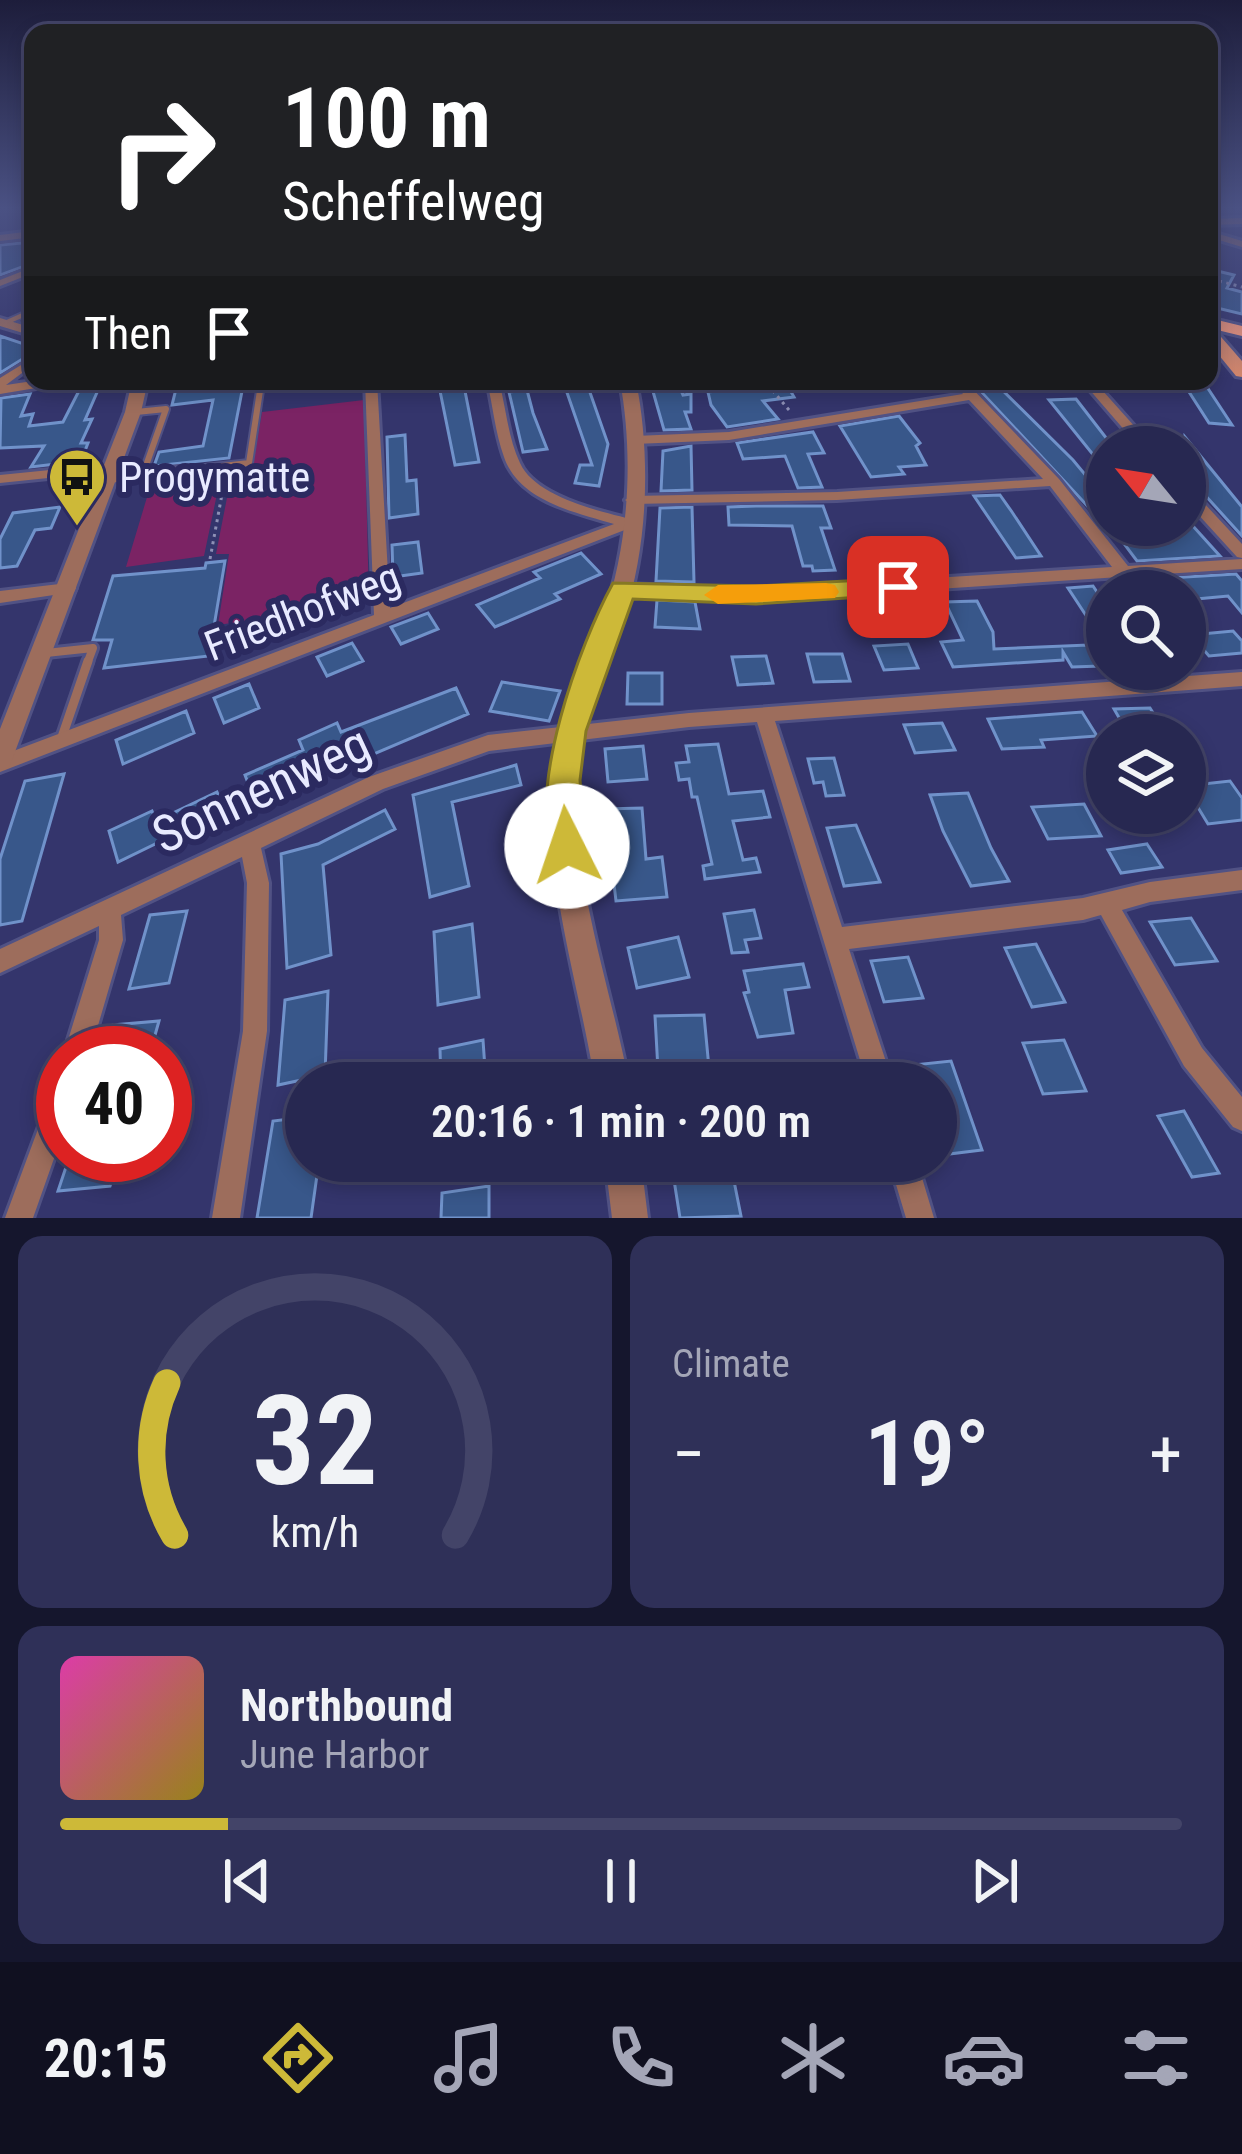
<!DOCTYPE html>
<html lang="en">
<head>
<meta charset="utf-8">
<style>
  body { margin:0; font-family:"Roboto Condensed",sans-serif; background:#2f3058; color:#f1f3f6; height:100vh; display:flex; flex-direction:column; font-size:45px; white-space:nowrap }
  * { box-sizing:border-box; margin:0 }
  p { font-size:39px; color:#a4a6b7 }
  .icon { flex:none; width:66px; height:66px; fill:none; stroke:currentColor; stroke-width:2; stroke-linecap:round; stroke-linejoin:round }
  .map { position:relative; height:1218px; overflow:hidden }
  .side { display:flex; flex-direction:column; gap:18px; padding:18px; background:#15162d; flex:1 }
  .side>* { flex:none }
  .banner { position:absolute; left:24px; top:24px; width:1194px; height:366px; border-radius:24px; box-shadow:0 6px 18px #0003,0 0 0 3px #434468; background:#202124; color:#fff; overflow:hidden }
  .needle { width:78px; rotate:300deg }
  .controls { position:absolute; left:1086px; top:426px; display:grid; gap:24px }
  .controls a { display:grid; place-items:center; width:120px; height:120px; border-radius:50%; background:#272851; box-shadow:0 6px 18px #0003,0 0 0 3px #434468; font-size:60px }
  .speed { position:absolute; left:36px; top:1026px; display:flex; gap:24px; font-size:60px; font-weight:700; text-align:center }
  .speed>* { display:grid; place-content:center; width:156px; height:156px; border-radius:50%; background:#272851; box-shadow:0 6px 18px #0003,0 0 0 3px #434468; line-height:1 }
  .speed .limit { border:18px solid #d22; background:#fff; color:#111 }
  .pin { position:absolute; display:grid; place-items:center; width:102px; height:102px; color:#fff; margin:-51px; border-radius:24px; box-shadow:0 6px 18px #0006 }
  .me { position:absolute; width:132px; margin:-66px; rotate:356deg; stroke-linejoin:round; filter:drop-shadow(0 0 9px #0008) }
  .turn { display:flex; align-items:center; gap:42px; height:252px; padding:0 60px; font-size:54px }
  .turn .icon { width:156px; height:156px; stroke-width:2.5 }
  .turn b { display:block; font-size:84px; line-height:102px }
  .then { display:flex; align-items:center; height:114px; padding:0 60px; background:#0003; gap:24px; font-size:45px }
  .big { font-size:90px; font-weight:600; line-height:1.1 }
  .side .widget { flex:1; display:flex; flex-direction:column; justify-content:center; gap:18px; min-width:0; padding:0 42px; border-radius:24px; background:#2f3058 }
  .side .dial { align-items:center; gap:0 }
  .dial svg { height:312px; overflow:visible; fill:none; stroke:#434468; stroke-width:7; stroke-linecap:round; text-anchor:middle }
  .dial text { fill:#f1f3f6; stroke:none }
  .song { display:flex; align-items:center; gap:36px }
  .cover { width:144px; height:144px; border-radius:18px; background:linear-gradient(135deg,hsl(320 70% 55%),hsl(50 70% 35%)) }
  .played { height:12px; border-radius:6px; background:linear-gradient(90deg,#cdb938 15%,#434468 15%) }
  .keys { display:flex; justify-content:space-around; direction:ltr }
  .heat { display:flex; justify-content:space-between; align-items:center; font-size:66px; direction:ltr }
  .side .tiles { flex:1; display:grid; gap:18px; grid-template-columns:1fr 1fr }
  .widget:last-child { grid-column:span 2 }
  .trip { position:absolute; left:285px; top:1062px; width:672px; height:120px; border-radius:60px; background:#272851; box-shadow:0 6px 18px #0003,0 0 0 3px #434468; font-weight:600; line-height:120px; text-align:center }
  .menu { display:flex; height:192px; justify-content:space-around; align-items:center; background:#101020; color:#a4a6b7 }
  .menu .icon { width:84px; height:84px }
  .menu .selected { color:#cdb938 }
  .menu b { font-size:54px; color:#f1f3f6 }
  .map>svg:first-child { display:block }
  .green { fill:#7b2364 }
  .building { fill:#38578a; stroke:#7092ca; stroke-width:3 }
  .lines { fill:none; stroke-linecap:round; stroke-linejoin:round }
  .service-far3-casing { stroke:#515284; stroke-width:8 }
  .service-far2-casing { stroke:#515284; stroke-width:10 }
  .service-far1-casing { stroke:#515284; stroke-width:14 }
  .service-casing { stroke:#515284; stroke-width:15 }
  .minor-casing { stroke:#515284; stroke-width:6 }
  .tertiary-casing { stroke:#515284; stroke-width:6 }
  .secondary-casing { stroke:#515284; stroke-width:6 }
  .primary-casing { stroke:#515284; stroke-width:6 }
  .path { stroke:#8e90b6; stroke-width:3; stroke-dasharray:3 4.5; stroke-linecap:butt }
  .service-far3 { stroke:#9d6d5c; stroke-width:4.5 }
  .service-far2 { stroke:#9d6d5c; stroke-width:6 }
  .service-far1 { stroke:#9d6d5c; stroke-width:8 }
  .service { stroke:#9d6d5c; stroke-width:9 }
  .minor { fill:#9d6d5c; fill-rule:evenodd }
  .tertiary { fill:#9d6d5c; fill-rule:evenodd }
  .secondary { fill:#d2866b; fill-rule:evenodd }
  .primary { fill:#fb9976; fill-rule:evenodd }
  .route { fill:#cdb938; stroke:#857824; stroke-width:3 }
  .slow { fill:#f59e0b }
  .labels { text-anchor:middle; stroke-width:12; stroke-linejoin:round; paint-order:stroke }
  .poi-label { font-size:42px; fill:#e8eaff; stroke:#2b2a60; text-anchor:start }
  .street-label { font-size:42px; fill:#e8eaff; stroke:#2b2a60 }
  .near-street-label { font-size:51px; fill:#e8eaff; stroke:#2b2a60 }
</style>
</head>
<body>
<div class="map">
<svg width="1242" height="1218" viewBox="0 0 1242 1218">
  <rect width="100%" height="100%" fill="#34356c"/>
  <path class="green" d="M364,400L369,602L218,625L229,554H216L233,467L253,465L262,412Z
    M221,475L204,556L126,567L151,484Z"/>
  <path class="building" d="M33,242V263L0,275V245Z
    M1209,269L1234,275L1227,288L1242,292V314L1209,306Z
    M0,336L33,347V360L24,358L0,373Z
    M84,381H102L85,420L92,419L81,443H88L81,461L31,467L44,446L0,448L1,398L30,394L21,416L33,414L29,426L63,422Z
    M244,381L229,458L154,466L159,452L203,446L213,400L172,405L177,385Z
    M438,381H463L479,462L455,465Z
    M563,381H586L608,444L599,486L575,483L580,465H592Z
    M650,381H677L683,395L691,394V412H685L691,429L664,430Z
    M971,381H993L1073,460L1107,501V527Z
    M1182,381H1203L1232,425L1209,423Z
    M786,383L794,397L763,401L778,419L727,427L711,405L708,392Z
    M527,390L533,413L547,449L523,452L509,392Z
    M1076,399L1107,439V472L1049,400Z
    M899,416L920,443L916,446L926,465L899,467L904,474L871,477L840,426Z
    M813,432L824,453L808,454L822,487L798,488L785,456L743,459L737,443Z
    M405,435L407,481L416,480L418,514L389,518L387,437Z
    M1185,437L1242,507V536L1185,473Z
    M691,446L692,490L661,491L663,451Z
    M1000,495L1012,512L1041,556L1016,558L974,496Z
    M756,506H823L831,528H821L835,570L813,571L812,566H803L792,526L729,525L728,507Z
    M60,507L51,528L35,530L17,566L0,568V539L13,513Z
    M692,507L694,582L656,581L660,508Z
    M1110,525H1192L1220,556L1137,561Z
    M418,542L422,573L393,577L392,545Z
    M581,553L601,574L555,594L560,599L495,627L477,605L540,578L534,572Z
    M225,561L209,656L104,668L112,640H93L113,576L205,568L206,563Z
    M1236,574L1242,581V613L1228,596L1185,600V591H1160L1151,579Z
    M1093,586L1107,607V615L1087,617L1068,588Z
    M657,600L695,602L700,629L655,627Z
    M977,601L993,632L994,649L1088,645L1100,666L1072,667L1063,652V660L953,667L941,642L963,640L945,602Z
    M428,613L438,629L401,644L391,627Z
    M1233,631L1242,641V653L1209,656L1191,635Z
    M352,643L363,661L327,676L317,657Z
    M908,644L918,668L884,670L874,646Z
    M807,654H842L850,681L814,682Z
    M766,656L773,683L738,685L732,657Z
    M628,673H662V704H627Z
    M502,682L560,691L549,721L490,711Z
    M249,684L259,708L224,723L214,698Z
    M456,688L468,714L256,804L245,775L303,750L299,740L337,723L341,732Z
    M1150,708L1167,735H1129L1114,709Z
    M186,711L194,733L123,764L116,740Z
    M1082,712L1097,736L1041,740L1044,747L1002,749L988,719Z
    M942,723L955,750L915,753L904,725Z
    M718,744L729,794L763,791L770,817L733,821L743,860L756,858L760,872L705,879L703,866L712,864L697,797H692L689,779L679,780L676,763L689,762L686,746Z
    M643,746L647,779L608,782L605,749Z
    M834,758L844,795L826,796L823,782L814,783L808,759Z
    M516,765L521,785L452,802L469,886L430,897L413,795Z
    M64,774L22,921L0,925V859L25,781Z
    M1230,781L1242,798V820L1208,824L1185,786Z
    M217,792L228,818L189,837L186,829L118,862L109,831L152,811L156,821Z
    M968,793L991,848L1009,881L971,886L943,831L930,795Z
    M1084,804L1101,836L1048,839L1032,807Z
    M642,808L646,859L662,857L667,897L616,901L605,809Z
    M385,810L395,829L323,865L331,955L287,968L281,854L318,844Z
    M856,825L880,882L844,886L827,828Z
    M1147,844L1162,867L1121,873L1108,850Z
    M754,910L761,938L745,940L748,952L732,953L724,914Z
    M187,911L169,983L129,989L150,915Z
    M1191,918L1217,961L1175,965L1150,922Z
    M472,924L479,997L438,1005L434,932Z
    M678,937L689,977L637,988L628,948Z
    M1036,944L1065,1002L1032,1007L1005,948Z
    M908,957L923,998L884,1002L871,961Z
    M803,964L809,987L785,990L793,1033L758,1037L744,993L749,992L744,971Z
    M328,991L325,1075L278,1085L285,1000Z
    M704,1015L709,1068L658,1070L655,1016Z
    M159,1021L150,1053H103L113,1025Z
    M483,1040L486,1083H441L440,1049Z
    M1064,1040L1086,1091L1043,1094L1023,1043Z
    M951,1061L982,1150L949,1154L936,1114V1083H909L904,1066Z
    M1184,1111L1219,1173L1192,1177L1158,1116Z
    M306,1117V1161H319L311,1218H257L273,1121Z
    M70,1155H120L110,1186L58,1191Z
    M671,1161H730L741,1216L680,1218Z
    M489,1186V1218H441L442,1193Z"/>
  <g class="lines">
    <defs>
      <path id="service-far3" d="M5,323L32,311"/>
      <path id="service-far2" d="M136,412L166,409L143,474
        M152,474L249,463L261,384"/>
      <path id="service-far1" d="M108,479L179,471
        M46,653L93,648L87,664"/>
      <path id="service" d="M62,737L88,661"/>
      <path id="minor" d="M1242,218V224L1209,225V219Z
        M33,231V237L0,241V235Z
        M1209,231L1242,241V247L1209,237Z
        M33,267V273L0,286V280Z
        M26,362L32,365L30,367L6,385L33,381H60L54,385L0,394V378Z
        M365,381H377L390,608L614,524C574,512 519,501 504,457C495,432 493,406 487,381H499C506,408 508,438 520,463C535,497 602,512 635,520L637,523L635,526L0,772V756L374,615Z
        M952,381H965L1059,479L1128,566L1242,559V569L1133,576L1126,579L1120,577L756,601L617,593L615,589L623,584L756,589L1112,567L1050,486L837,500L632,504L625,500L632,496L837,492L1043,479L969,400L729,440L635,444L628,440L635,436L729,432L963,394Z
        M1082,381H1094L1153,447H1139Z
        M110,464L115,465V471L0,483V475Z
        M1185,487L1190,488L1242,544V558L1237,557L1185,500Z
        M68,583L74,584L76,588L74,592L0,603V591Z
        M1242,672V686L775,721L842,927L1083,898L1150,882L1242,870V890L1150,902L1122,910L1202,1048L1242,1097V1131L1233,1127L1184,1066L1101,915L1083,920L849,949L893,1083H867L757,722L689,727L489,751L383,789L261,848L269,883L267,1031L240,1218H212L243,1031L247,883L242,857L121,915L123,940L90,1053H64L99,940V926L0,973V949L369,777L488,735L689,713Z
        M63,1082V1133L33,1218H5L54,1086Z
        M889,1161H917L934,1218H906Z"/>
      <path id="tertiary" d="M0,318L33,328V336L0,326Z
        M132,381H148L141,412L12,760L9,767L0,770V729L125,412Z
        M620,381H636C651,456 648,545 624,618C608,667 582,713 577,766C569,874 609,979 629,1083H595C578,978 541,872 553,765C558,712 586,667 603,618C629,545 634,456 620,381Z
        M605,1161H641L648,1218H612Z"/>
      <path id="secondary" d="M1209,328L1215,330L1242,361V377L1236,376L1209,343Z"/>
      <path id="primary" d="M1209,318L1242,326V336L1209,328Z"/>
    </defs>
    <use href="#service-far3" class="service-far3-casing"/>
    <use href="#service-far2" class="service-far2-casing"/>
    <use href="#service-far1" class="service-far1-casing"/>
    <use href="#service" class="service-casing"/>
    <use href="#minor" class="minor-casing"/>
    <use href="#tertiary" class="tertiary-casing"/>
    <use href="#secondary" class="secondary-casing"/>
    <use href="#primary" class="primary-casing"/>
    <path class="path" d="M1219,281L1242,287
      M685,381L698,391L746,385
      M703,381H732
      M789,410L768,385L793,381
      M210,559L225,478"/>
    <use href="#service-far3" class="service-far3"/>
    <use href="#service-far2" class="service-far2"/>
    <use href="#service-far1" class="service-far1"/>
    <use href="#service" class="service"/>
    <use href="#minor" class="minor"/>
    <use href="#tertiary" class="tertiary"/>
    <use href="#secondary" class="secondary"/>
    <use href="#primary" class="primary"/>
  </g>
  <linearGradient id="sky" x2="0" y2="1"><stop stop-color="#1d1d3b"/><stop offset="0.55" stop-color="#4a5183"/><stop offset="1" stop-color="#4a5183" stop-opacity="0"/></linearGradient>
  <rect width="1242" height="378" fill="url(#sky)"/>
  <path class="route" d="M898,578L911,587L907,594L756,604L633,599L586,731L580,780L585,846L580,857L567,861L555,857C525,792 580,643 613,583L756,586Z"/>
  <path class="slow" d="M826,583L835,585L839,592L835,598L718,604L704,595L718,585Z"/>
  <defs>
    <symbol id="bus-pin" viewBox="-11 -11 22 30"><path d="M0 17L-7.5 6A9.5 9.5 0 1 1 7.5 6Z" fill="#cdb938" stroke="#2b2a60"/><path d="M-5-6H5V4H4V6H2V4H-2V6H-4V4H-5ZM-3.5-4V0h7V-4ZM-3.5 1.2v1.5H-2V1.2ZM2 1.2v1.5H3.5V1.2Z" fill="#111"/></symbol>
  </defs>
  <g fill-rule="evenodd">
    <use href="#bus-pin" x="44" y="444" width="66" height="90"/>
  </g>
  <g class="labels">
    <g class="poi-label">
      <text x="119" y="492">Progymatte</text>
    </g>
    <g class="street-label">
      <text transform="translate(302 611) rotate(-21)" y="15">Friedhofweg</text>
    </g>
    <g class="near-street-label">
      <text transform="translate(261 789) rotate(-25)" y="18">Sonnenweg</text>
    </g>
  </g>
</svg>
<div class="controls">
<a><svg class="needle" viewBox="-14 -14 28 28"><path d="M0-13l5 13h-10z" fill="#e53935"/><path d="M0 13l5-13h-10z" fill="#a4a6b7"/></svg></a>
<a><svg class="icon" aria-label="search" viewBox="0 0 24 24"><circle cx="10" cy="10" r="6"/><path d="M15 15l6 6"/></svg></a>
<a><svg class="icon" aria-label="layers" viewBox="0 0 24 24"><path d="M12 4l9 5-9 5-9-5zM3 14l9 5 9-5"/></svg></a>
</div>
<div class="speed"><div class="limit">40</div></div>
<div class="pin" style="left:898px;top:587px;background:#d93025"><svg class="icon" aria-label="arrive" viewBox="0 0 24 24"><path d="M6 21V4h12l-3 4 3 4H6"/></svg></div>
<svg class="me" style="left:567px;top:846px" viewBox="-20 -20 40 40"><circle r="19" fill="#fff"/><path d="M0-13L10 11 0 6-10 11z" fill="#cdb938"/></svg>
<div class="trip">20:16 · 1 min · 200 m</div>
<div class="banner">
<div class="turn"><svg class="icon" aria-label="right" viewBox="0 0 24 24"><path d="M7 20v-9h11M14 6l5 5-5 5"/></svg><div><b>100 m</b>Scheffelweg</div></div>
<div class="then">Then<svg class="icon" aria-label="arrive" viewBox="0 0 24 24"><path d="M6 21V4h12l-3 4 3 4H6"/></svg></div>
</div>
</div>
<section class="side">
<div class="tiles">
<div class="widget dial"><svg viewBox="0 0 100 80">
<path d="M14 69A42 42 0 1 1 86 69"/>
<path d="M14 69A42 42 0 0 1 12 30" stroke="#cdb938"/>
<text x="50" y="56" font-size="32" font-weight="700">32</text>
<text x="50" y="72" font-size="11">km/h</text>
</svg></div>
<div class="widget"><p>Climate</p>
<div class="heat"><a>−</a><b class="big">19°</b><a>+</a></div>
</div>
<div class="widget">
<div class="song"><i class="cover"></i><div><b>Northbound</b><p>June Harbor</p></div></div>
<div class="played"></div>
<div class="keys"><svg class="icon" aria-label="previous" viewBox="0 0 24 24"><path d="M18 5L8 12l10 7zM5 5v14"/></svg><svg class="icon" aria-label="pause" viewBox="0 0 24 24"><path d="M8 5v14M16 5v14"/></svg><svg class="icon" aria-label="next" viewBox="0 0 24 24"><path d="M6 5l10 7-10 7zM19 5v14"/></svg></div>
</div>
</div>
</section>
<nav class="menu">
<b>20:15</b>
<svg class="icon selected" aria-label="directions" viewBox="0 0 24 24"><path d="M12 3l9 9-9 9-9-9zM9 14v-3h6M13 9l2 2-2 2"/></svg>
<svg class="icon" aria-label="music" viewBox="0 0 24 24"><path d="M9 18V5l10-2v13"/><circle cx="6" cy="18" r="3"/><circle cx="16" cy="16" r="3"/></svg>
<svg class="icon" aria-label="phone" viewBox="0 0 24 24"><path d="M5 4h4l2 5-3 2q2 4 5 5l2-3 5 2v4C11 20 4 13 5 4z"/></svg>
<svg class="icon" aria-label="climate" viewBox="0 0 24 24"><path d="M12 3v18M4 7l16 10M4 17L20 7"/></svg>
<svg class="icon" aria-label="car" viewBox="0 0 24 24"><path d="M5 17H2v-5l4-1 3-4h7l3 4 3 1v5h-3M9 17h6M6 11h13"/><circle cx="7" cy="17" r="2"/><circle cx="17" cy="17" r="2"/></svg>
<svg class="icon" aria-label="filters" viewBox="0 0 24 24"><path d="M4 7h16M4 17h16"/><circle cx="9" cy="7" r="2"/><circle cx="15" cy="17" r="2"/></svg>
</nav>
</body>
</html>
